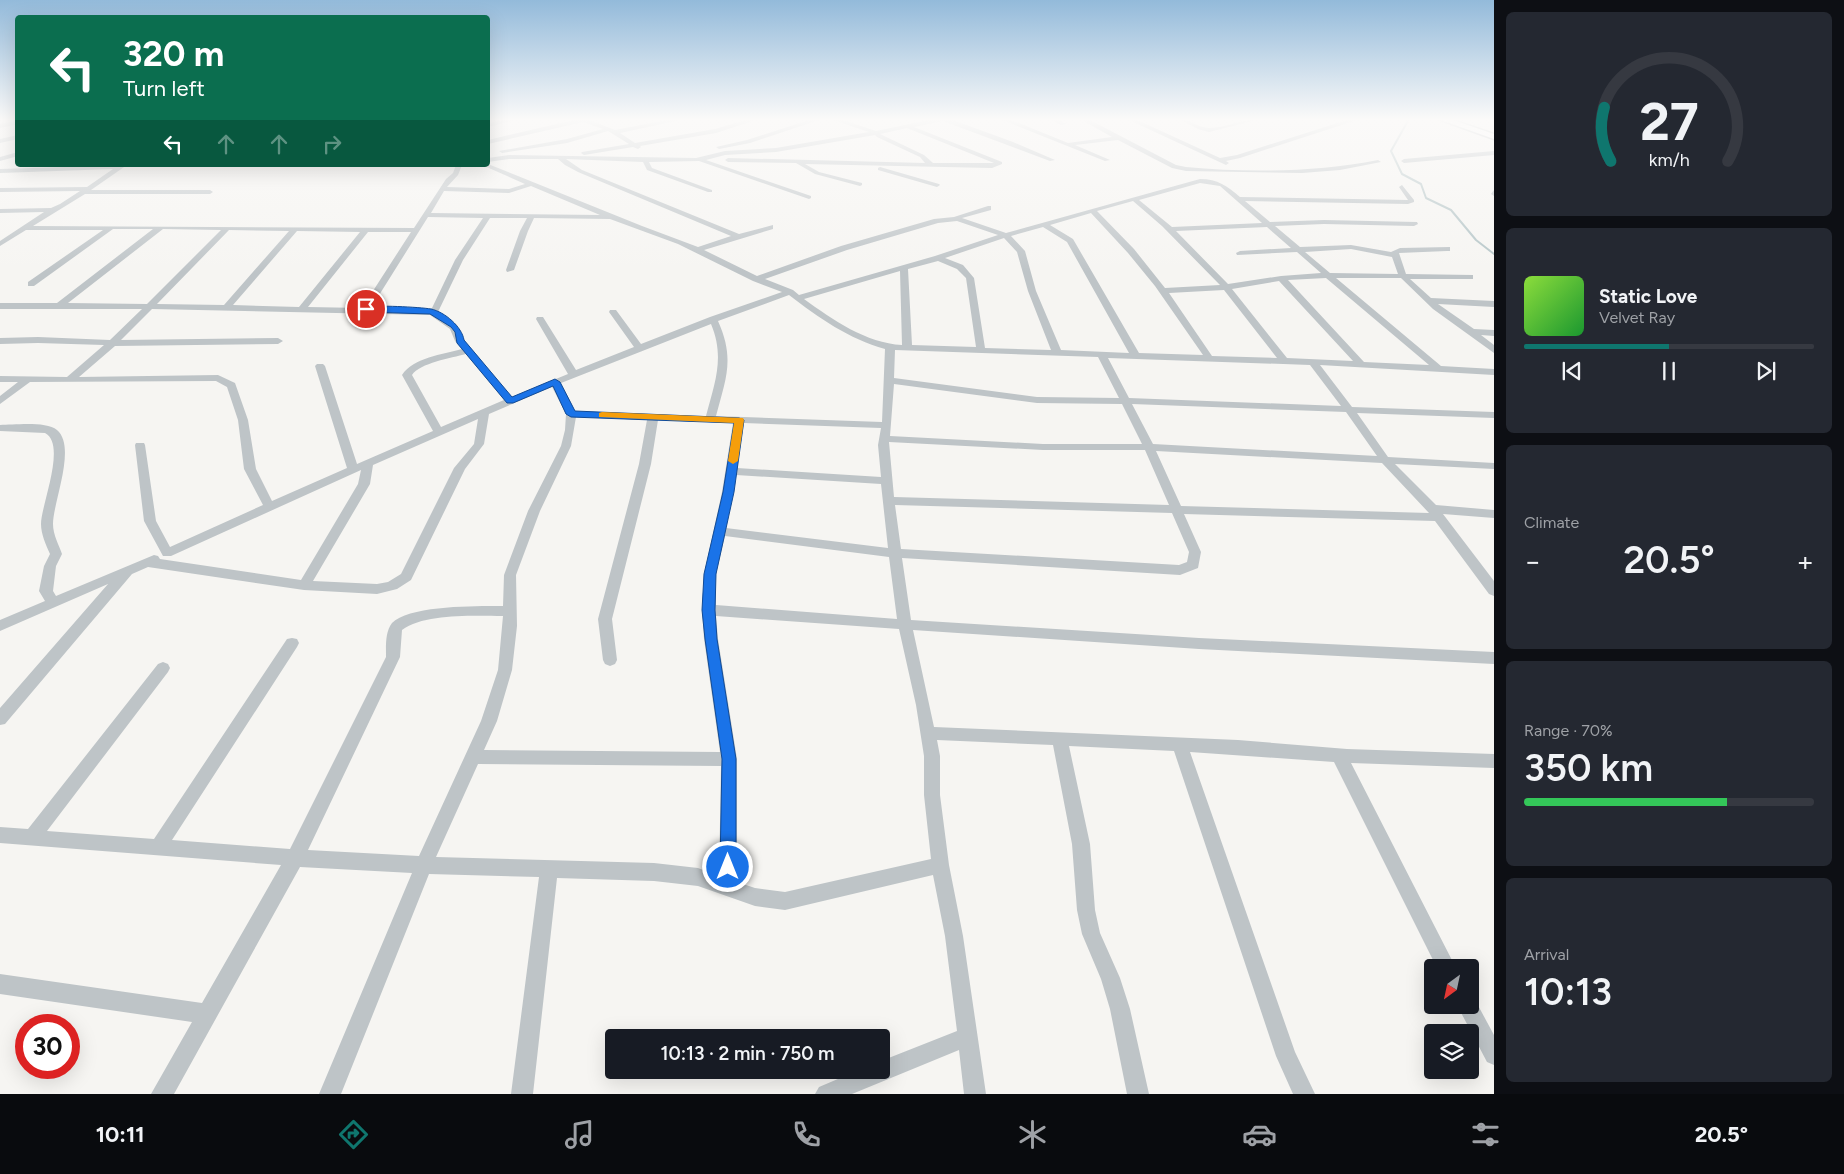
<!DOCTYPE html>
<html lang="en">
<head>
<meta charset="utf-8">
<style>
  body { margin:0; font-family:Figtree,sans-serif; background:#242831; color:#f1f3f6; height:100vh; display:flex; flex-direction:column; font-size:19px; white-space:nowrap }
  * { box-sizing:border-box; margin:0 }
  p { font-size:16px; color:#9ea1a6 }
  .icon { flex:none; width:28px; height:28px; fill:none; stroke:currentColor; stroke-width:2; stroke-linecap:round; stroke-linejoin:round }
  .map { position:relative; flex:1; overflow:hidden }
  .side { display:flex; flex-direction:column; gap:12px; padding:12px; background:#0d0f14; width:350px }
  .side>* { flex:none }
  .guide { position:absolute; left:15px; top:15px; width:475px; height:152px; border-radius:5px; box-shadow:0 5px 20px #0002; background:#0b6e4f; color:#fff; overflow:hidden }
  .needle { width:32px; rotate:213deg }
  .tools { position:absolute; left:1424px; top:959px; display:grid; gap:10px }
  .tools a { display:grid; place-items:center; width:55px; height:55px; border-radius:5px; background:#171b24; box-shadow:0 5px 20px #0002; font-size:25px }
  .speed { position:absolute; left:15px; top:1014px; display:flex; gap:10px; font-size:25px; font-weight:700; text-align:center }
  .speed>* { display:grid; place-content:center; width:65px; height:65px; border-radius:50%; background:#171b24; box-shadow:0 5px 20px #0002; line-height:1 }
  .speed .limit { border:8px solid #d22; background:#fff; color:#111 }
  .pin { position:absolute; display:grid; place-items:center; width:42px; height:42px; color:#fff; margin:-21px; border:2px solid #fff; border-radius:50%; box-shadow:0 1px 5px #0007 }
  .me { position:absolute; width:55px; margin:-28px; rotate:0deg; stroke-linejoin:round; filter:drop-shadow(0 0 4px #0008) }
  .turn { display:flex; align-items:center; gap:18px; height:105px; padding:0 25px; font-size:22px }
  .turn .icon { width:65px; height:65px; stroke-width:2.5 }
  .turn b { display:block; font-size:35px; line-height:42px }
  .lanes { display:flex; align-items:center; height:48px; padding:0 25px; background:#0003; justify-content:center; gap:25px; direction:ltr }
  .lanes .off { opacity:.35 }
  .big { font-size:38px; font-weight:600; line-height:1.1 }
  .side .tile { flex:1; display:flex; flex-direction:column; justify-content:center; gap:8px; min-width:0; padding:0 18px; border-radius:8px; background:#242831 }
  .side .dial { align-items:center; gap:0 }
  .dial svg { height:130px; overflow:visible; fill:none; stroke:#363941; stroke-width:7; stroke-linecap:round; text-anchor:middle }
  .dial text { fill:#f1f3f6; stroke:none }
  .song { display:flex; align-items:center; gap:15px }
  .cover { width:60px; height:60px; border-radius:8px; background:linear-gradient(135deg,hsl(90 70% 55%),hsl(130 70% 35%)) }
  .played { height:5px; border-radius:2px; background:linear-gradient(90deg,#0f766e 50%,#363941 50%) }
  .keys { display:flex; justify-content:space-around; direction:ltr }
  .heat { display:flex; justify-content:space-between; align-items:center; font-size:28px; direction:ltr }
  .charge { height:8px; border-radius:4px; background:linear-gradient(90deg,#34c759 70%,#363941 0) }
  .trip { position:absolute; left:605px; top:1029px; width:285px; height:50px; border-radius:5px; background:#171b24; box-shadow:0 5px 20px #0002; font-weight:600; line-height:50px; text-align:center }
  .menu { display:flex; height:80px; justify-content:space-around; align-items:center; background:#090b0e; color:#9ea1a6 }
  .menu .icon { width:35px; height:35px }
  .menu .current { color:#0f766e }
  .menu b { font-size:22px; color:#f1f3f6 }
  main { display:flex; flex:1; min-height:0 }
  .map>svg:first-child { display:block }
  .lines { fill:none; stroke-linecap:round; stroke-linejoin:round }
  .stream { stroke:#b3c4c6; stroke-width:2 }
  .major-casing { stroke:#b2b8bb; stroke-width:3 }
  .minor { fill:#bec4c7; fill-rule:evenodd }
  .major { fill:#fff; fill-rule:evenodd }
  .route { fill:#1a73e8; stroke:#114b97 }
  .slow { fill:#f59e0b }
</style>
</head>
<body>
<main>
<div class="map">
<svg width="1494" height="1094" viewBox="0 0 1494 1094">
  <rect width="100%" height="100%" fill="#f6f5f2"/>
  <g class="lines">
    <path class="stream" d="M1409,119L1391,151L1402,174L1421,184L1426,198L1451,210L1476,240L1494,254"/>
    <defs>
      <path id="major" d="M1438,119H1450L1494,134V139Z"/>
    </defs>
    <use href="#major" class="major-casing"/>
    <path class="minor" d="M507,119H519L488,127V123Z
      M578,119H587L615,130L672,119H685L620,133L635,143L715,129L749,119H759L716,133L640,146L641,147L638,149L633,147L584,155L581,153L582,152L629,144L608,131L567,143L502,153L499,151L567,139L603,129L583,122L488,144V140Z
      M812,119H822L750,143L719,149L716,147L747,140Z
      M830,119H840L876,131L933,119H950L1013,142L1055,160L1050,161L943,121L914,127L1002,162V164L992,168L805,164L819,172L862,183V185L860,186L815,174L796,163L728,162L725,160L728,158L925,163L920,157L877,137L875,135L776,152L725,155L706,160L811,196V198L809,199L699,161L649,162L652,168L712,190V192H708L647,170L643,162L566,159L582,170L739,234L773,225V229L704,250L757,276L841,246L934,219L954,217L988,206H991V210L962,218L1006,233L1200,179C1218,179 1227,186 1240,197L1408,200L1399,187L1402,185L1414,200V202L1408,204L1245,201L1270,222L1324,220L1417,222L1418,224L1414,226L1324,224L1275,226L1300,247L1351,245L1391,252L1400,248L1450,247V251H1447L1399,253L1406,274L1473,275V279H1410L1431,298L1494,301V307L1438,304L1474,329L1494,330V336L1481,335L1494,345V353L1433,309L1401,278H1336L1441,366L1494,369V375L1320,365L1352,407L1494,412V418L1357,413L1388,457L1494,463V469L1395,464L1436,505L1494,510V518L1443,514L1494,581V596L1489,594L1435,521L1184,514L1201,552L1198,568L1180,575L902,558L911,620L1199,638L1494,652V664L1199,649L913,630L934,727L1238,740L1347,749L1494,754V768L1351,763L1456,968H1437L1334,762L1190,752L1295,1052L1315,1094H1293L1276,1056L1174,751L1069,746L1090,844L1095,910L1100,933L1120,978L1130,1009L1149,1094H1127L1110,1009L1101,979L1082,934L1077,910L1072,844L1053,745L937,740L940,756V795L949,865L963,936L986,1094H964L959,1050L852,1094H815L819,1087L859,1070H881V1061L957,1031L945,936L933,875L785,910L755,906L698,886L654,881L557,878L533,1094H511L539,877L429,874L341,1094H319L412,873L300,867L174,1094H151L192,1022L0,994V974L202,1003L281,865L0,843V827L28,829L158,664L163,662L168,664L170,668L168,672L47,831L154,839L287,639L292,638L297,639L299,643L297,647L172,840L290,849L386,657C386,646 385,632 392,623C409,605 479,606 503,606L504,575L528,511L561,446L565,430L566,414L552,387L489,414L484,444L465,469L411,580L397,589L377,594L304,590L148,567L132,574L5,724L0,725V708L108,584L0,631V620L45,601L39,591L44,566L50,554C46,545 41,534 41,524C41,505 67,444 45,433L0,431V425C14,425 46,421 57,430C77,447 53,502 53,524C53,535 59,545 62,554L56,566L53,591L56,596L154,555L158,556L160,559L301,580L358,484L361,470L171,556H163L144,521L135,445L136,443H144L145,445L156,521L170,547L263,505L244,469L238,420L227,387L216,381L30,382L0,404V396L18,382H0V376L67,377L104,345L38,343L0,344V338L38,337L110,340L142,309H0V303H57L153,229H113L34,286H28V282L103,230H26L0,246V241L44,212L0,213V209L51,208L60,204L80,191L0,192V188L87,187L113,169L0,173V169L127,165L91,190H210L213,192L210,194H85L33,226L414,228L446,179L453,173L456,165H462L458,175L447,187L509,189L525,184L482,165L488,164L642,226L698,247L731,236L578,172L565,165L558,159H509L488,162V158L509,155L696,158L725,151L776,148L869,132ZM907,128L994,163H933L924,155L880,134ZM1200,183L1220,186L1262,223L1172,227L1139,200ZM531,186L600,215L431,213L444,191L509,193ZM1133,201L1162,226L1220,285L1165,288L1134,249L1097,211ZM1091,213L1128,253L1155,286L1203,355L1139,353L1073,239L1050,225ZM428,217L483,218L455,260L432,308L430,309L371,308ZM490,218H527L520,231L506,270L507,272L514,270L528,231L534,218L610,219L678,244L753,281L782,292L710,317L641,344L616,310H610L609,312L634,347L576,370L543,317H537L536,319L568,374L512,397L465,341L457,325L438,312L463,260ZM957,221L998,235L935,256L799,295L793,290L765,279L847,250L938,223ZM1043,227L1067,242L1129,353L1061,350L1036,291L1025,251L1011,236ZM1267,227L1291,248L1240,251L1236,253L1237,255L1297,252L1321,273L1281,276L1228,284L1176,231ZM163,229L221,230L147,304L68,303ZM229,230L289,231L224,305L157,304ZM297,231L360,232L299,307L233,305ZM368,232H411L362,308L308,307ZM1004,238L1017,252L1028,291L1051,350L985,348L974,278L963,265L945,258ZM1351,249L1392,257L1398,274L1330,273L1305,252ZM938,261L957,269L966,278L976,347L912,345L908,269ZM900,271L902,345C866,343 833,320 804,299ZM1326,278L1429,365L1364,362L1288,280ZM1279,281L1353,361L1287,358L1232,289ZM1224,290L1277,358L1212,356L1169,293ZM789,295C819,318 849,339 885,349L882,422L716,416C726,378 735,359 718,321ZM152,309L430,315L450,329L455,341L462,349C442,355 414,357 402,375L433,431L357,464L325,366L323,364H317L315,366L347,468L272,501L256,469L248,420L235,383L218,375L79,377L115,346L278,344L283,341L278,338L121,340ZM711,324C725,357 715,382 706,416L575,411L561,383ZM895,350L1098,357L1119,398L1037,397L894,378ZM466,354L504,400L441,427L412,375C420,363 451,358 466,354ZM1108,358L1310,365L1341,406L1129,398ZM894,384L1037,403L1122,404L1142,444H1043L890,436ZM1132,404L1346,412L1377,456L1153,444ZM576,417L647,420L639,464L598,619L603,660L605,664L610,666L615,664L617,660L612,619L651,464L658,420L733,423L722,492L704,574L702,610L704,639L720,752L484,750L497,721L512,670L517,626L516,575L540,511L571,446ZM478,419L474,444L454,468L401,574L388,582L377,584L313,581L370,484L373,465ZM744,423L881,428L878,445L881,477L737,468ZM889,442L1043,450H1145L1169,505L894,497ZM1156,451L1382,463L1429,513L1181,506ZM736,475L881,484L888,548L726,528ZM895,505L1172,513L1189,552L1187,562L1179,565L901,549ZM725,536L889,557L897,619L716,605V574ZM503,616L498,670L481,721L419,856L308,850L400,657L402,630C425,613 475,616 503,616ZM716,616L899,629L916,705L924,756V795L931,859L785,892L755,888L737,882V759L718,639ZM478,764L721,766L719,876L698,868L654,863L436,857Z
      M1000,119H1009L1068,143L1112,137L1080,119H1088L1176,165L1186,167C1250,173 1316,172 1378,160L1381,162L1340,170L1302,173L1186,171L1172,168L1118,140L1075,145L1110,160L1105,161Z
      M1049,119H1057L1066,124L1061,125Z
      M1127,119H1135L1220,158L1237,155L1350,119H1360L1240,158L1226,161L1229,163L1226,165Z
      M1179,119C1190,119 1198,128 1209,128C1226,128 1242,119 1260,119L1209,132L1198,129Z
      M18,120V124L0,128V124Z
      M18,135V139L0,143V139Z
      M1494,151V155L1404,163L1401,161L1404,159Z
      M18,152V156L0,161V157Z
      M880,167L939,184L940,185L937,187L878,170V168Z
      M1494,190V196L1491,194Z
      M1470,996L1474,998L1494,1035V1065L1487,1062L1457,1005H1470Z"/>
    <use href="#major" class="major"/>
  </g>
  <linearGradient id="sky" x2="0" y2="1"><stop stop-color="#93bada"/><stop offset="0.44" stop-color="#fbfaf9"/><stop offset="1" stop-color="#fbfaf9" stop-opacity="0"/></linearGradient>
  <rect width="1494" height="272" fill="url(#sky)"/>
  <path class="route" d="M364,307C376,305 419,307 431,309C445,312 462,327 464,340L512,397L555,379L560,382L575,411L739,418L744,420L734,492L716,574L715,610L717,639L736,759V867L734,873L728,875L723,873L720,867L722,759L705,639L702,610L704,574L723,492L734,423L571,417L566,414L553,386L513,403H507L457,343L455,332L451,327L430,314L366,312L364,311Z"/>
  <path class="slow" d="M602,412L743,418L744,420L738,461L733,464L728,461L734,423L599,417V413Z"/>
</svg>
<div class="tools">
<a><svg class="needle" viewBox="-14 -14 28 28"><path d="M0-13l5 13h-10z" fill="#e53935"/><path d="M0 13l5-13h-10z" fill="#9ea1a6"/></svg></a>
<a><svg class="icon" aria-label="layers" viewBox="0 0 24 24"><path d="M12 4l9 5-9 5-9-5zM3 14l9 5 9-5"/></svg></a>
</div>
<div class="speed"><div class="limit">30</div></div>
<div class="pin" style="left:366px;top:309px;background:#d93025"><svg class="icon" aria-label="arrive" viewBox="0 0 24 24"><path d="M6 21V4h12l-3 4 3 4H6"/></svg></div>
<svg class="me" style="left:728px;top:867px" viewBox="-20 -20 40 40"><circle r="17" fill="#1a73e8" stroke="#fff" stroke-width="3"/><path d="M0-11L8 9 0 5-8 9z" fill="#fff"/></svg>
<div class="trip">10:13 · 2 min · 750 m</div>
<div class="guide">
<div class="turn"><svg class="icon" aria-label="left" viewBox="0 0 24 24"><path d="M17 20v-9H6M10 6l-5 5 5 5"/></svg><div><b>320 m</b>Turn left</div></div>
<div class="lanes"><svg class="icon" aria-label="left" viewBox="0 0 24 24"><path d="M17 20v-9H6M10 6l-5 5 5 5"/></svg><svg class="icon off" aria-label="ahead" viewBox="0 0 24 24"><path d="M12 20V5M6 11l6-6 6 6"/></svg><svg class="icon off" aria-label="ahead" viewBox="0 0 24 24"><path d="M12 20V5M6 11l6-6 6 6"/></svg><svg class="icon off" aria-label="right" viewBox="0 0 24 24"><path d="M7 20v-9h11M14 6l5 5-5 5"/></svg></div>
</div>
</div>
<section class="side">
<div class="tile dial"><svg viewBox="0 0 100 80">
<path d="M14 69A42 42 0 1 1 86 69"/>
<path d="M14 69A42 42 0 0 1 10 36" stroke="#0f766e"/>
<text x="50" y="56" font-size="32" font-weight="700">27</text>
<text x="50" y="72" font-size="11">km/h</text>
</svg></div>
<div class="tile">
<div class="song"><i class="cover"></i><div><b>Static Love</b><p>Velvet Ray</p></div></div>
<div class="played"></div>
<div class="keys"><svg class="icon" aria-label="previous" viewBox="0 0 24 24"><path d="M18 5L8 12l10 7zM5 5v14"/></svg><svg class="icon" aria-label="pause" viewBox="0 0 24 24"><path d="M8 5v14M16 5v14"/></svg><svg class="icon" aria-label="next" viewBox="0 0 24 24"><path d="M6 5l10 7-10 7zM19 5v14"/></svg></div>
</div>
<div class="tile"><p>Climate</p>
<div class="heat"><a>−</a><b class="big">20.5°</b><a>+</a></div>
</div>
<div class="tile"><p>Range · 70%</p><b class="big">350 km</b><div class="charge"></div></div>
<div class="tile"><p>Arrival</p><b class="big">10:13</b></div>
</section>
</main>
<nav class="menu">
<b>10:11</b>
<svg class="icon current" aria-label="directions" viewBox="0 0 24 24"><path d="M12 3l9 9-9 9-9-9zM9 14v-3h6M13 9l2 2-2 2"/></svg>
<svg class="icon" aria-label="music" viewBox="0 0 24 24"><path d="M9 18V5l10-2v13"/><circle cx="6" cy="18" r="3"/><circle cx="16" cy="16" r="3"/></svg>
<svg class="icon" aria-label="phone" viewBox="0 0 24 24"><path d="M5 4h4l2 5-3 2q2 4 5 5l2-3 5 2v4C11 20 4 13 5 4z"/></svg>
<svg class="icon" aria-label="climate" viewBox="0 0 24 24"><path d="M12 3v18M4 7l16 10M4 17L20 7"/></svg>
<svg class="icon" aria-label="car" viewBox="0 0 24 24"><path d="M5 17H2v-5l4-1 3-4h7l3 4 3 1v5h-3M9 17h6M6 11h13"/><circle cx="7" cy="17" r="2"/><circle cx="17" cy="17" r="2"/></svg>
<svg class="icon" aria-label="filters" viewBox="0 0 24 24"><path d="M4 7h16M4 17h16"/><circle cx="9" cy="7" r="2"/><circle cx="15" cy="17" r="2"/></svg>
<b>20.5°</b>
</nav>
</body>
</html>
